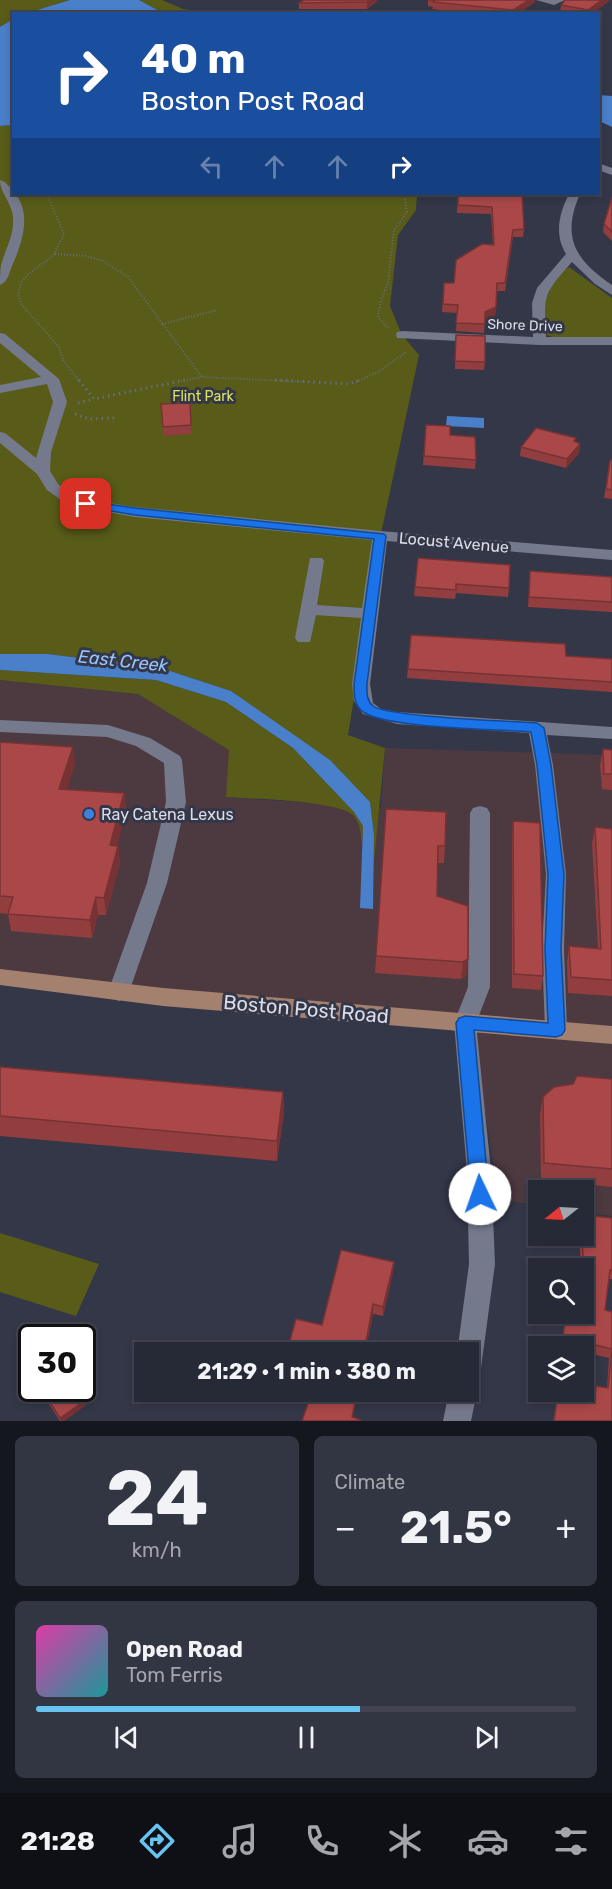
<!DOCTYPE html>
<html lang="en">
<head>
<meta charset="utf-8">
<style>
  body { margin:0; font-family:Rubik,sans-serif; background:#323542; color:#f1f3f6; height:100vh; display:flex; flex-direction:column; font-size:22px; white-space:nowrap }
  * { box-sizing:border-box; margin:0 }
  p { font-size:20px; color:#a4a6ad }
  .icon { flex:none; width:33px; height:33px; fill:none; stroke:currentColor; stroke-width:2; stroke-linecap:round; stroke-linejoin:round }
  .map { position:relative; height:1421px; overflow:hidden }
  .side { display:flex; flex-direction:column; gap:15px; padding:15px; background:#15171e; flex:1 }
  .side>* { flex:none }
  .hud { position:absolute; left:12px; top:12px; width:588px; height:183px; border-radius:0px; box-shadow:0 3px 9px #0003,0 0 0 2px #424551; background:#1a4fa0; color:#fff; overflow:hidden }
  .needle { width:39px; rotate:252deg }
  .buttons { position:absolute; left:528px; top:1180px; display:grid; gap:12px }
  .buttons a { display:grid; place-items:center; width:66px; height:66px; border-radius:0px; background:#262936; box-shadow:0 3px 9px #0003,0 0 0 2px #424551; font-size:30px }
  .speed { position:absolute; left:18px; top:1324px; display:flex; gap:12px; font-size:30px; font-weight:700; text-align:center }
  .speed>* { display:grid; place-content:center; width:78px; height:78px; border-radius:50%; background:#262936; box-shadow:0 3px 9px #0003,0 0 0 2px #424551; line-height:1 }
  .speed .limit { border:3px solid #111; border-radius:9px; background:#fff; color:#111 }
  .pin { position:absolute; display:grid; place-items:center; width:51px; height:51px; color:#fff; margin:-26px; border-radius:12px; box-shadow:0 3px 9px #0006 }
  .me { position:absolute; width:66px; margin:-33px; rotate:357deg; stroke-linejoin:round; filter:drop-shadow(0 0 4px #0008) }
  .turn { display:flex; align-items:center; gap:21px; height:126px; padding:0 30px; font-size:27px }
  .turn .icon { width:78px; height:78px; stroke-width:2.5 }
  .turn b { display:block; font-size:42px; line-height:51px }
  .lanes { display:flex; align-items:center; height:57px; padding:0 30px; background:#0003; justify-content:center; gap:30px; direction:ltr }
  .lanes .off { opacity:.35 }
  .big { font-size:45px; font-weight:700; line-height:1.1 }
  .side .widget { flex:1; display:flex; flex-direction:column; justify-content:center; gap:9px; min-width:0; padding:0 21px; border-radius:9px; background:#323542 }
  .side .dial { align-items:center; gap:0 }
  .dial b { font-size:78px; line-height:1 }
  .song { display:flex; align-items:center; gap:18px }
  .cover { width:72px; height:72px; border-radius:9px; background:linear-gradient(135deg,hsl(320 70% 55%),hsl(180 70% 35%)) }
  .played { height:6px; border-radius:3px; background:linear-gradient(90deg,#67c4f0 60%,#424551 60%) }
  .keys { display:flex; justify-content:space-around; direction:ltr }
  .heat { display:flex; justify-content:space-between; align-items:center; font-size:33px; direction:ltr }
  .side .tiles { flex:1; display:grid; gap:15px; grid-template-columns:1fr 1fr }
  .widget:last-child { grid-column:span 2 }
  .trip { position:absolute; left:134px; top:1342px; width:345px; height:60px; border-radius:0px; background:#262936; box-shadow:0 3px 9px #0003,0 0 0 2px #424551; font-weight:700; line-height:60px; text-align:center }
  .tabs { display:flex; height:96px; justify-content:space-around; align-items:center; background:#0f1016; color:#a4a6ad }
  .tabs .icon { width:42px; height:42px }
  .tabs .active { color:#67c4f0 }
  .tabs b { font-size:27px; color:#f1f3f6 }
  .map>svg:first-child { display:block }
  .commercial { fill:#4d3940 }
  .green { fill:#585c18 }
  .water { fill:#4a7fca }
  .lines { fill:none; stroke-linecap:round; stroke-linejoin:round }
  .path-far1 { stroke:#686c7b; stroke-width:2; stroke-dasharray:1 2; stroke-linecap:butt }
  .path { stroke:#686c7b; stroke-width:3; stroke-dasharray:1.5 4; stroke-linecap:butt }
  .minor { fill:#75798c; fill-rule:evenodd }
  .major { fill:#a4806e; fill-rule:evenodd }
  .wall { fill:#923e3f }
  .shaded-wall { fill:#773233 }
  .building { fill:#aa4849; stroke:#773233; stroke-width:1.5 }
  .route { fill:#1a73e8; stroke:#114b97; stroke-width:1.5 }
  .shop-dot { fill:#3f7fe0; stroke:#333748; stroke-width:2 }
  .labels { text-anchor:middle; stroke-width:6; stroke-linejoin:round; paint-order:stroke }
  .far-street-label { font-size:14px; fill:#dbdee9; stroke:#333748 }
  .far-park-label { font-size:14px; fill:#dde45a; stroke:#333748 }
  .street-label { font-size:16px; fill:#dbdee9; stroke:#333748 }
  .poi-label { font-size:16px; fill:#dbdee9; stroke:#333748; text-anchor:start }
  .water-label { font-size:18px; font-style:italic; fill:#99c3fe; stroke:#333748 }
  .near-street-label { font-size:20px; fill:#dbdee9; stroke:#333748 }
</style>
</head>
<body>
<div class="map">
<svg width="612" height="1421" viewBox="0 0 612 1421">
  <rect width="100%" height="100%" fill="#333748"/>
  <path class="commercial" d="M0,680L138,694L230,750L226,797L381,808L385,748L612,755V1216L584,1212V1191H538V1205L499,1200L471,1020L0,972Z"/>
  <path class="green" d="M0,0H70L27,13L14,14L13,19L0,27Z
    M139,0H162L183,9L213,13H163Z
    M13,125L14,194H417L416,210L398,235L390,306L402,335L419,355L381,534L348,735L385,748L373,871L374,835L370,802L354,787L231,691L161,668L48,654H0V126Z
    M569,267L612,298V337L556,338L543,334L540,314L555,276Z
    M0,670L156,680L226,702L293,748L354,812L363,826L362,847C361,837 361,824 354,816C339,800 251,799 226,797L229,750L138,694L0,680Z
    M0,1233L99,1264L76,1316L0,1292Z"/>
  <path class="water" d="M70,0H139L163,13H27Z
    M13,19V125L0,126V27Z
    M598,95L612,96V127L599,121Z
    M447,416L484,418V428L446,426Z
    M0,654H48L161,668L231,691L330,760L370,802L374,835L373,909L360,908L363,826L354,812L293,748L226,702L156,680L0,670Z"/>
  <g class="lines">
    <path class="path-far1" d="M47,194L64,234L53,256L27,275L21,283L18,295L22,305L59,347L63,360
      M55,254L86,256L103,261L128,277L202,377
      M162,324L217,310
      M388,328L378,317L381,300L388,283L394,230L407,212L404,194
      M63,360L80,382
      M178,382L202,377L306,382
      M356,382L378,372L405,353V350"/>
    <path class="path" d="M79,380L94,399L185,380
      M275,380L349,384L360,380
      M78,403L94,399
      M75,414L89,419L116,418"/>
    <path class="minor" d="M536,0H565L554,5Z
      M598,163L612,168V175L598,170Z
      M0,180C7,182 9,187 14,192C32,213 23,241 12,266C9,273 8,282 0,285C0,279 0,271 1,265C5,250 14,236 13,219C13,203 0,194 0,180Z
      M569,194H580C561,237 575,260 612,285V295L595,284L572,262C543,295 544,293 546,337H612V345H540L397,338L396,335L397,332L402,331L533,337L532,303L537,288L566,254C554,234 559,214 569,194Z
      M0,333L5,334L59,379L67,402L51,452L50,471L58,484L71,494L89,500L135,507L380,531L612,550V560L387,541L370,684L373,703L381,709L397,712L612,727V739L547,735L553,765L566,874L564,949L567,1030L564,1036L556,1039L548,1036L545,1030L542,949L546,874L535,765L529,733L397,724L363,714L354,701L352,684L361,618L316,615L310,642H298L295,638L310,558H322L324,561L317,605L362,608L372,540L135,517L81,507L61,500L47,490L37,474L0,443V432L5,433L36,458L53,402L47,384L0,393V385L41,377L0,343Z
      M0,720L108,725L150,738L180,756L182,760L186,802L167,883L127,998L119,1001L111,998L108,992L147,883L166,802L164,763L136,746L107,737L0,732Z
      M480,806L487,808L490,813V987L476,1023L491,1171L495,1264L481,1368L477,1377L469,1381L473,1383L477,1392L471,1421H443L449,1392H468V1353H457L469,1264L467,1171L454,1023L468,987L470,813L473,808Z"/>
    <path class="major" d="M0,969L163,988L612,1026V1044L163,1006L0,985Z"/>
  </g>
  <path class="wall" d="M304,0H377L376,2L367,9H299V3Z
    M428,0H535V2L517,14H478L432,9L433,7L428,6Z
    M610,0L592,14H569L560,12L561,5Z
    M458,194H522L524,229L523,237H513L505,291H497L495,316L485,319L484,333L456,331L457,313L442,312L444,283H454L493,245L491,214L457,213Z
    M612,197V241L603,232L604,224Z
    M456,335L485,362L484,370L455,369Z
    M190,403L191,434L163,436L161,404Z
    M426,425L450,435L476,460L475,469L423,465Z
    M576,442L580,444L579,453L566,468L520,456L521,447Z
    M610,460H612V499L604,498Z
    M418,558L509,588L508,597L456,593L455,599L414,596Z
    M530,571L612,577V612L528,607Z
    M411,635L566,656L612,659V692L407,678Z
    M0,742L75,764L67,789L124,793L126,811L117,845L118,846L120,863L106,915H98L92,938L11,931L8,914L0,913Z
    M603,749L612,750V790L602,789L600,765Z
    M386,809L445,846L444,863H438L437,896L468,959L466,976L461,979L375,973Z
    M513,821L543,976L541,990L512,988V835Z
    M595,827L612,829V996L568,993L567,962L569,946L598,948L592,843Z
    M0,1067L283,1092L284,1112L277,1161L0,1136Z
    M612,1079V1187L541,1180L540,1114L543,1097Z
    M612,1218V1279H609L605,1310L612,1312V1421H553L558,1392L593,1398L596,1386L607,1388L609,1358L584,1352V1347H561L566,1314H584V1269H581L579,1236H584Z
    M394,1262L393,1272L383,1316L373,1314L365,1353H290L289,1344L322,1325Z
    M39,1389H82L94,1399L64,1421H60Z"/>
  <path class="shaded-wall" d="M370,0H377L376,2L367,9V2Z
    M529,0H535V2L517,14H512L513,10Z
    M602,0H610L592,14H588V10Z
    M496,307L495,316L484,320L485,312Z
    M580,444L579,453L566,468L567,459Z
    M73,747L75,764L62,806L59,789Z
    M124,793L126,811L113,863L110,845Z
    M118,846L120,863L106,915L104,898Z
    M96,897L98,915L92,938L90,920Z
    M468,959L466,976L461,979L463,962Z
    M283,1092L284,1112L277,1161V1141Z
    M394,1262L393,1272L383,1316V1307Z
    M373,1304V1314L365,1353H364Z
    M357,1392H358L352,1421V1417Z
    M93,1395L94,1399L64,1421H61L60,1418Z"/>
  <path class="building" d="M304,0H370L367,2L299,3Z
    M429,0H529L513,10L433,2L434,1Z
    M565,0H602L588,10L561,5Z
    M458,194H522L524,229L513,230L505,283H497L496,307L485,312V324L456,323L458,305L443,304L444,283H454L456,260L482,244L494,245L492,207L458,205Z
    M612,197V232L604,224Z
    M456,335L485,336V362L455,361Z
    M190,403L191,425L163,427L161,404Z
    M426,425L450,426V435L475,437L476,460L424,456Z
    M536,428L576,438L574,441L580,444L567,459L521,447Z
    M610,460H612V490L606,489Z
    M418,558L510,565L509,588L456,584V590L415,587Z
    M530,571L612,577V602L529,597Z
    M411,635L565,644L566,656L612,659V682L408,669Z
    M0,742L73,747L59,789L124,793L110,845L118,846L104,898L96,897L90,920L8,914L13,897L0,896Z
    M603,749L612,750V774H604Z
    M386,809L446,812L445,846H438L437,896L468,906V959L463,962L376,956Z
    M513,821L540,823L543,976L514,974Z
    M595,827L612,829V980L571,977L569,946L601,949Z
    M0,1067L283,1092L277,1141L0,1116Z
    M577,1076L612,1079V1169L544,1163L543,1097L554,1087L573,1084Z
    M584,1215L612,1218V1270H610L605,1310L612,1312V1421H554L558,1392H567L595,1398L596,1386L608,1388L612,1349L563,1337L566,1314H584V1291H585L582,1236H584Z
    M341,1250L394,1262L383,1307L373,1304L364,1353H297L299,1346L289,1344L296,1319L322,1325Z
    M82,1379L93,1395L60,1418L41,1389H82Z
    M312,1392H357L352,1417L361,1420V1421H302Z"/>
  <path class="route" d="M86,501L135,508L384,534L386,536L367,684C367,692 366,700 373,706C387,717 511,721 537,723L544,728L551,765L564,874L561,949L565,1030L562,1035L556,1037L474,1030L489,1194L486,1200L480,1202L473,1200L471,1194L456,1023L459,1018L465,1016L548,1023L545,949L548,874L537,765L531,732C498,729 388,728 365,713C354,707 354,695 354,684L374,539L135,515L82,506L80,504Z"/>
  <circle class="shop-dot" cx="89" cy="814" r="6"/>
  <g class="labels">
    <g class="far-street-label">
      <text transform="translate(525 325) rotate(2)" y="5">Shore Drive</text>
    </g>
    <g class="far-park-label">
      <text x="203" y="401">Flint Park</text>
    </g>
    <g class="street-label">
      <text transform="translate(454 542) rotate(5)" y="6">Locust Avenue</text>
    </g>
    <g class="poi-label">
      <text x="101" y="820">Ray Catena Lexus</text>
    </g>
    <g class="water-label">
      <text transform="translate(123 661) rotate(6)" y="6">East Creek</text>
    </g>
    <g class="near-street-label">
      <text transform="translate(306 1009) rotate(5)" y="7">Boston Post Road</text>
    </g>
  </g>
</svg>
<div class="buttons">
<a><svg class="needle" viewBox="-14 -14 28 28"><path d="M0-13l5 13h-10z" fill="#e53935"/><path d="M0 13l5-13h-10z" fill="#a4a6ad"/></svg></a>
<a><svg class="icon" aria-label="search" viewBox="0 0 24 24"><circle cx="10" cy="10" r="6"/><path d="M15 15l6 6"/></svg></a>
<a><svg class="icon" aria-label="layers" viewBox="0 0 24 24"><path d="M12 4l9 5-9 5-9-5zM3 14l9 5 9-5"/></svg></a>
</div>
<div class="speed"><div class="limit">30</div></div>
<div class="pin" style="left:86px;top:504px;background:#d93025"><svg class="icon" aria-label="arrive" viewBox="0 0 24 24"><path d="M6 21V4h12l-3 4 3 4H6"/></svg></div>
<svg class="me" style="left:480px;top:1194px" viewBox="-20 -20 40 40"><circle r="19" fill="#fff"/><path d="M0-13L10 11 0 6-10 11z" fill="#1a73e8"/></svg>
<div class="trip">21:29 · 1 min · 380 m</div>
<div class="hud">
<div class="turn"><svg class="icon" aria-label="right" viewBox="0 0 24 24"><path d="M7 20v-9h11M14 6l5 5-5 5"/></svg><div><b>40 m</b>Boston Post Road</div></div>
<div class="lanes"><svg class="icon off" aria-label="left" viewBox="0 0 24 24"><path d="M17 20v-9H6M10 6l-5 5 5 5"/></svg><svg class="icon off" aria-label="ahead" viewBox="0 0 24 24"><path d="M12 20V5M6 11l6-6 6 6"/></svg><svg class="icon off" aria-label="ahead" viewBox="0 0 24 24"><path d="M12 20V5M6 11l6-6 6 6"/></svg><svg class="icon" aria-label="right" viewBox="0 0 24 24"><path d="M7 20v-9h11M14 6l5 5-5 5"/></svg></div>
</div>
</div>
<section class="side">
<div class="tiles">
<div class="widget dial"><b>24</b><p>km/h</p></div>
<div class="widget"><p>Climate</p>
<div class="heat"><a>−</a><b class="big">21.5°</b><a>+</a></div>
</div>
<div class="widget">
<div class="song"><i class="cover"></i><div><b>Open Road</b><p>Tom Ferris</p></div></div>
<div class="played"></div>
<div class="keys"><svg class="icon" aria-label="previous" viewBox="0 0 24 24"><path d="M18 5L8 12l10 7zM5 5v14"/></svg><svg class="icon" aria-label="pause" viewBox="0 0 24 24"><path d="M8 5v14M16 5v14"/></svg><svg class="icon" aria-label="next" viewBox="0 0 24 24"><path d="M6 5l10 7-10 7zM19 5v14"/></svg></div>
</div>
</div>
</section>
<nav class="tabs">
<b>21:28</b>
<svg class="icon active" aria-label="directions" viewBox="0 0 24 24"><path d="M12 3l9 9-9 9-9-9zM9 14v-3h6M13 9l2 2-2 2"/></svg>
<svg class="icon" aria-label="music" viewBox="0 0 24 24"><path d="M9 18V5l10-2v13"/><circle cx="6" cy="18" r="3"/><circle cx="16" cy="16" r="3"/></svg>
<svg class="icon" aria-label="phone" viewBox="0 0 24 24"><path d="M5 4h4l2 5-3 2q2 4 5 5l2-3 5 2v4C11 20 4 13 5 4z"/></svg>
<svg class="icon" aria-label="climate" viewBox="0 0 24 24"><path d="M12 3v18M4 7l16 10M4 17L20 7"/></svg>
<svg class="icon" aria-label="car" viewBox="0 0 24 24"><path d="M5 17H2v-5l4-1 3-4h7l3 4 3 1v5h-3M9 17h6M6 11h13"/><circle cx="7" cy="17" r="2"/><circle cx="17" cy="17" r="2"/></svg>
<svg class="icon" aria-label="filters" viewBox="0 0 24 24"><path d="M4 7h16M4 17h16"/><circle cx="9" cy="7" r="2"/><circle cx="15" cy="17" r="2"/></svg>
</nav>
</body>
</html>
